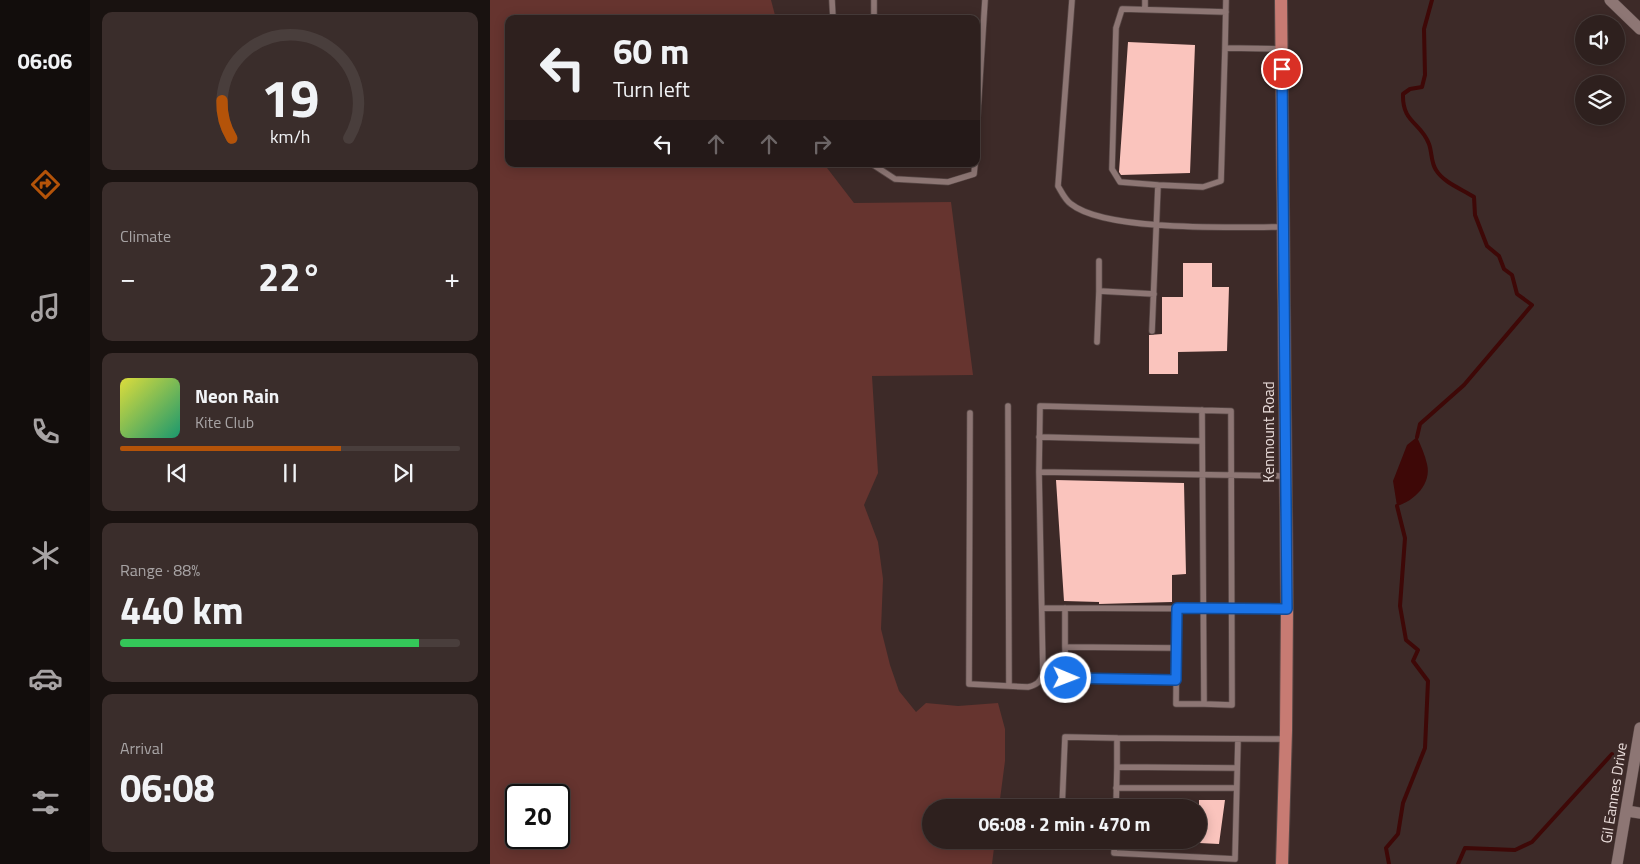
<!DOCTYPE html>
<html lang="en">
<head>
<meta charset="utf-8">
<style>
  body { margin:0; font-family:"Titillium Web",sans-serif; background:#3a2d2b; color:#f1f3f6; height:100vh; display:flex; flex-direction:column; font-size:19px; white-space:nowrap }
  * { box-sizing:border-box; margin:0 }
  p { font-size:16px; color:#a7a3a4 }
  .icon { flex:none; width:28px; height:28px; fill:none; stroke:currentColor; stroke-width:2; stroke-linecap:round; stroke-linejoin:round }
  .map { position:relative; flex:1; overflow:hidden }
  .side { display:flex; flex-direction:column; gap:12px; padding:12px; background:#191210; width:400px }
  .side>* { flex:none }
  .banner { position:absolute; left:15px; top:15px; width:475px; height:152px; border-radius:10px; box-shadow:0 2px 12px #0003,0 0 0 1px #493e3c; background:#2e201e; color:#f1f3f6; overflow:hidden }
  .buttons { position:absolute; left:1085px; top:15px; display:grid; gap:10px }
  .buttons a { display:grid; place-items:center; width:50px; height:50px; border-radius:50%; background:#2e201e; box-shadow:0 2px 12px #0003,0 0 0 1px #493e3c; font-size:25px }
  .speed { position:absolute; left:15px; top:784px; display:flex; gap:10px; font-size:25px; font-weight:700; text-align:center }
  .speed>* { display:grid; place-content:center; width:65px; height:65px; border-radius:50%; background:#2e201e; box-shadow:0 2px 12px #0003,0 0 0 1px #493e3c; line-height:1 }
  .speed .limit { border:2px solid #111; border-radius:8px; background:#fff; color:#111 }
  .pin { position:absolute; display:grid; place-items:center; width:42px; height:42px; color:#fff; margin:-21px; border:2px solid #fff; border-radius:50%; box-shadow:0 1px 5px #0007 }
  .me { position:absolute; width:55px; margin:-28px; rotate:91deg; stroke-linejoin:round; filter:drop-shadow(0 0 4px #0008) }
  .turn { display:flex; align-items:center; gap:18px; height:105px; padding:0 25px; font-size:22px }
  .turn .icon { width:65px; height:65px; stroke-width:2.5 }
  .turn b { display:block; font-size:35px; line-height:42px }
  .lanes { display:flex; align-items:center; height:48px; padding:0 25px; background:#0003; justify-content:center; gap:25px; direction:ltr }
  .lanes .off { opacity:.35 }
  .big { font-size:38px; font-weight:700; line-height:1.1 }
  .side .tile { flex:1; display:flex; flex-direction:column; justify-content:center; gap:8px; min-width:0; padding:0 18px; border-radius:10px; background:#3a2d2b }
  .side .dial { align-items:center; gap:0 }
  .dial svg { height:130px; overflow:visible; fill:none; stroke:#493e3c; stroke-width:7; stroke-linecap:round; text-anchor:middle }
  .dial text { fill:#f1f3f6; stroke:none }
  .song { display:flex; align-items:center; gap:15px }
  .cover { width:60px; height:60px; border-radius:8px; background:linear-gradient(135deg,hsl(60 70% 55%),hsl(160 70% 35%)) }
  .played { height:5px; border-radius:2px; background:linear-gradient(90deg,#b45309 65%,#493e3c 65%) }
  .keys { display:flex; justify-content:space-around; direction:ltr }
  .heat { display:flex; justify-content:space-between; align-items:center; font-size:28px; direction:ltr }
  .charge { height:8px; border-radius:4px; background:linear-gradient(90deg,#34c759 88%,#493e3c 0) }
  .trip { position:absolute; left:432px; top:799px; width:285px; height:50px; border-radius:25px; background:#2e201e; box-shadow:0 2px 12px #0003,0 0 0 1px #493e3c; font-weight:700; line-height:50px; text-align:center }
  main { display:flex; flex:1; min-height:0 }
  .menu { display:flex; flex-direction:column; width:90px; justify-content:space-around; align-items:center; background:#120d0c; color:#a7a3a4 }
  .menu .icon { width:35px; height:35px }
  .menu .on { color:#b45309 }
  .menu b { font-size:22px; color:#f1f3f6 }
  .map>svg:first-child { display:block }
  .green { fill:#66342f; fill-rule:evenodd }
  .water { fill:#3e0807 }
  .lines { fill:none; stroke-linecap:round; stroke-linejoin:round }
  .stream { stroke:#3e0807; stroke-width:4 }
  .building { fill:#fac4bd }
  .service-casing { stroke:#584846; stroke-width:7 }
  .minor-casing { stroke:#584846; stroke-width:12 }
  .primary-casing { stroke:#584846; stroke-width:14 }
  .service { stroke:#8d7674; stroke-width:5.5 }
  .minor { stroke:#8d7674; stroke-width:11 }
  .primary { stroke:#c77b73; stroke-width:12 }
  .route-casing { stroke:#114b97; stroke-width:12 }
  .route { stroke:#1a73e8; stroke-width:9 }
  .labels { text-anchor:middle; stroke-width:5; stroke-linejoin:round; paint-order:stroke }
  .street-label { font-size:15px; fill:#ebdedc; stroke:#3d2a28 }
</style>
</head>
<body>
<main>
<nav class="menu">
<b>06:06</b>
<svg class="icon on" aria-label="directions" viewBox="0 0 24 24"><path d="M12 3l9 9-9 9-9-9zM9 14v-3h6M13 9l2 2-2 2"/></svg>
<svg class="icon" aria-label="music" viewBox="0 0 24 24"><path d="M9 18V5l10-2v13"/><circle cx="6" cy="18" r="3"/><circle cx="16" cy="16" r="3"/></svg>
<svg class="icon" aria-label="phone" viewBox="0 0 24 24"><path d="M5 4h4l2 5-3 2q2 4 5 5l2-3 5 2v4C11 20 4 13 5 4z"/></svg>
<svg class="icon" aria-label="climate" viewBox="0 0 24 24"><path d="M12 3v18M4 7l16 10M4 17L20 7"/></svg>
<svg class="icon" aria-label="car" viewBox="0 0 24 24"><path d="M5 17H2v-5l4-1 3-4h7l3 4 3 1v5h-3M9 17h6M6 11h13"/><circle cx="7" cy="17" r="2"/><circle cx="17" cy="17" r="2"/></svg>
<svg class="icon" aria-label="filters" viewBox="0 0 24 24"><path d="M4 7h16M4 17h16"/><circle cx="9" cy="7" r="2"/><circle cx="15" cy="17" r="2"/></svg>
</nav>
<section class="side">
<div class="tile dial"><svg viewBox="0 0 100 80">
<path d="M14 69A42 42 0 1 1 86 69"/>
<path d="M14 69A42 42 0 0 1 8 46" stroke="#b45309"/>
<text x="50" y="56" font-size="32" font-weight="700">19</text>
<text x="50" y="72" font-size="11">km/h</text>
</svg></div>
<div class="tile"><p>Climate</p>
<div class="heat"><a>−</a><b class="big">22°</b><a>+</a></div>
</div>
<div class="tile">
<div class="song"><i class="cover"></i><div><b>Neon Rain</b><p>Kite Club</p></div></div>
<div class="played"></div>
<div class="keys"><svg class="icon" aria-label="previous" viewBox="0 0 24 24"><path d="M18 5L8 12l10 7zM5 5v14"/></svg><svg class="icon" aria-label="pause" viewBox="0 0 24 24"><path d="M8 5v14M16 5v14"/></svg><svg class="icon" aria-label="next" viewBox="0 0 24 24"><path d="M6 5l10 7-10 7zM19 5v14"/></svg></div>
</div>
<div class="tile"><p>Range · 88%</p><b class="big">440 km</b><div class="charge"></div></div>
<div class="tile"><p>Arrival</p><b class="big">06:08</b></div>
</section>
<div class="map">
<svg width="1150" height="864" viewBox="0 0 1150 864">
  <rect width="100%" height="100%" fill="#3d2a28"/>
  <path class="green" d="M0,0H281L286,19H19V164H334L364,203L461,202L483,375L382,376L388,473L374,505L388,542L393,579L391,629L400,665L409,691L426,712L436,703L468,706L508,703L515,729V761L509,807L441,808V840H505L502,864H0ZM26,795H69V838H26Z"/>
  <path class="water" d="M927,437C931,446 935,455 937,464C942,484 924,501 907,506L903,481L917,445Z"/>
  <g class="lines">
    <path class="stream" d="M927,437L930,424L974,385L1042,305L1027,294L1022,275L1014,269L1009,256L997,246L985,215L984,197C972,189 954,183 946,170C941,163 942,152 939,144C931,122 912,123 913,94L920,89L932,87L935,75L934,29L942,0
      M899,864L896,848L908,834L913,803L935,748L938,681L923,661L928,650L916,640L910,606L915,538L907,506
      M968,864L975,848L1025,850L1042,842L1122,754"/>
  </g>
  <path class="building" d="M638,42L705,45L700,173L631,175L629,172Z
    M693,263H722V287H739L737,351L688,352V374H659V335L672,334V297H693Z
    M566,480L694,483L696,574L682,575V602L609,604V602L574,601Z
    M709,800H735L729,844L709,843Z"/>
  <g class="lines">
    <defs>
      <path id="service" d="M342,0L343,19
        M582,0L568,186C571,191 575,200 581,204C616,232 746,227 793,227
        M736,0L735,48L792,49
        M655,9V0
        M384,19V0
        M486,141L495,0
        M382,164L405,179L458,182L484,174L485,164
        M668,185L713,187L731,181L735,48
        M609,261V291L664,294
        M662,331L668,185L630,182L622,169L626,28L632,9L736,12
        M607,342L609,291
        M518,406L519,686
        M480,413L479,684L538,687C547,685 550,682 553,674L549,472L550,406L741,411L742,705L714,704L712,410
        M549,437L711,441
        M549,472L796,476
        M552,608L797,609
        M575,608V647L686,648
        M687,608L686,704H714
        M575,647L576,678L686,680
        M746,768L627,767V738L796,739
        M626,788H746
        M572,808L575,737L627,738
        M626,808L627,767
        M625,840L624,853L745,859L748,739"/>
      <path id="minor" d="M1120,0L1150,29
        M1137,811L1150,813
        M1127,864L1150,728"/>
      <path id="primary" d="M791,0L797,609L796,731L792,864"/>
    </defs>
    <use href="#service" class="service-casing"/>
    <use href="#minor" class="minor-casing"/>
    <use href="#primary" class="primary-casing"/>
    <use href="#service" class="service"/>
    <use href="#minor" class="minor"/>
    <use href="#primary" class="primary"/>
  </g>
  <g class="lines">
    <defs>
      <path id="route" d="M576,678L686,680L687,608L797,609L792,69"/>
    </defs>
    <use href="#route" class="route-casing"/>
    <use href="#route" class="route"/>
  </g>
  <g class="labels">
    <g class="street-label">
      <text transform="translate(779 432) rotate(-90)" y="5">Kenmount Road</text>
      <text transform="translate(1124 793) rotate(-81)" y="5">Gil Eannes Drive</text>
    </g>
  </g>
</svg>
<div class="buttons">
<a><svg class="icon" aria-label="sound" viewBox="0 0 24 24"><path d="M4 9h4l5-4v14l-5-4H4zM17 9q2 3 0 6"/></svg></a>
<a><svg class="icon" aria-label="layers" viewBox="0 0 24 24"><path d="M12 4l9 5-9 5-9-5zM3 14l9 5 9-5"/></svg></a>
</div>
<div class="speed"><div class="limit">20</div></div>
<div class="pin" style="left:792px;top:69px;background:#d93025"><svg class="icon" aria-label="arrive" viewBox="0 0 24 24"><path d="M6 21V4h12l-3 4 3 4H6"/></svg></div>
<svg class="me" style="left:576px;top:678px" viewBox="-20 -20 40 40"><circle r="17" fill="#1a73e8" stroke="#fff" stroke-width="3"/><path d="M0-11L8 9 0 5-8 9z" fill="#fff"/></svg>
<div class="trip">06:08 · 2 min · 470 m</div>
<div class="banner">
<div class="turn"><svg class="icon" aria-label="left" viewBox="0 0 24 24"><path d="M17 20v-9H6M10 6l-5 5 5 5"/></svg><div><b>60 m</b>Turn left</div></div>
<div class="lanes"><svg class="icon" aria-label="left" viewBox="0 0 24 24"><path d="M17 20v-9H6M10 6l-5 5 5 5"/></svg><svg class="icon off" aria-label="ahead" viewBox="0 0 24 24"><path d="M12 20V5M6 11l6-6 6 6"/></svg><svg class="icon off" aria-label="ahead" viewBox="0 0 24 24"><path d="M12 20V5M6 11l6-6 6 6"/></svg><svg class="icon off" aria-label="right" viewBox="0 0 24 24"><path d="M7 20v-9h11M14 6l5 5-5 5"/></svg></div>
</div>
</div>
</main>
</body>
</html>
